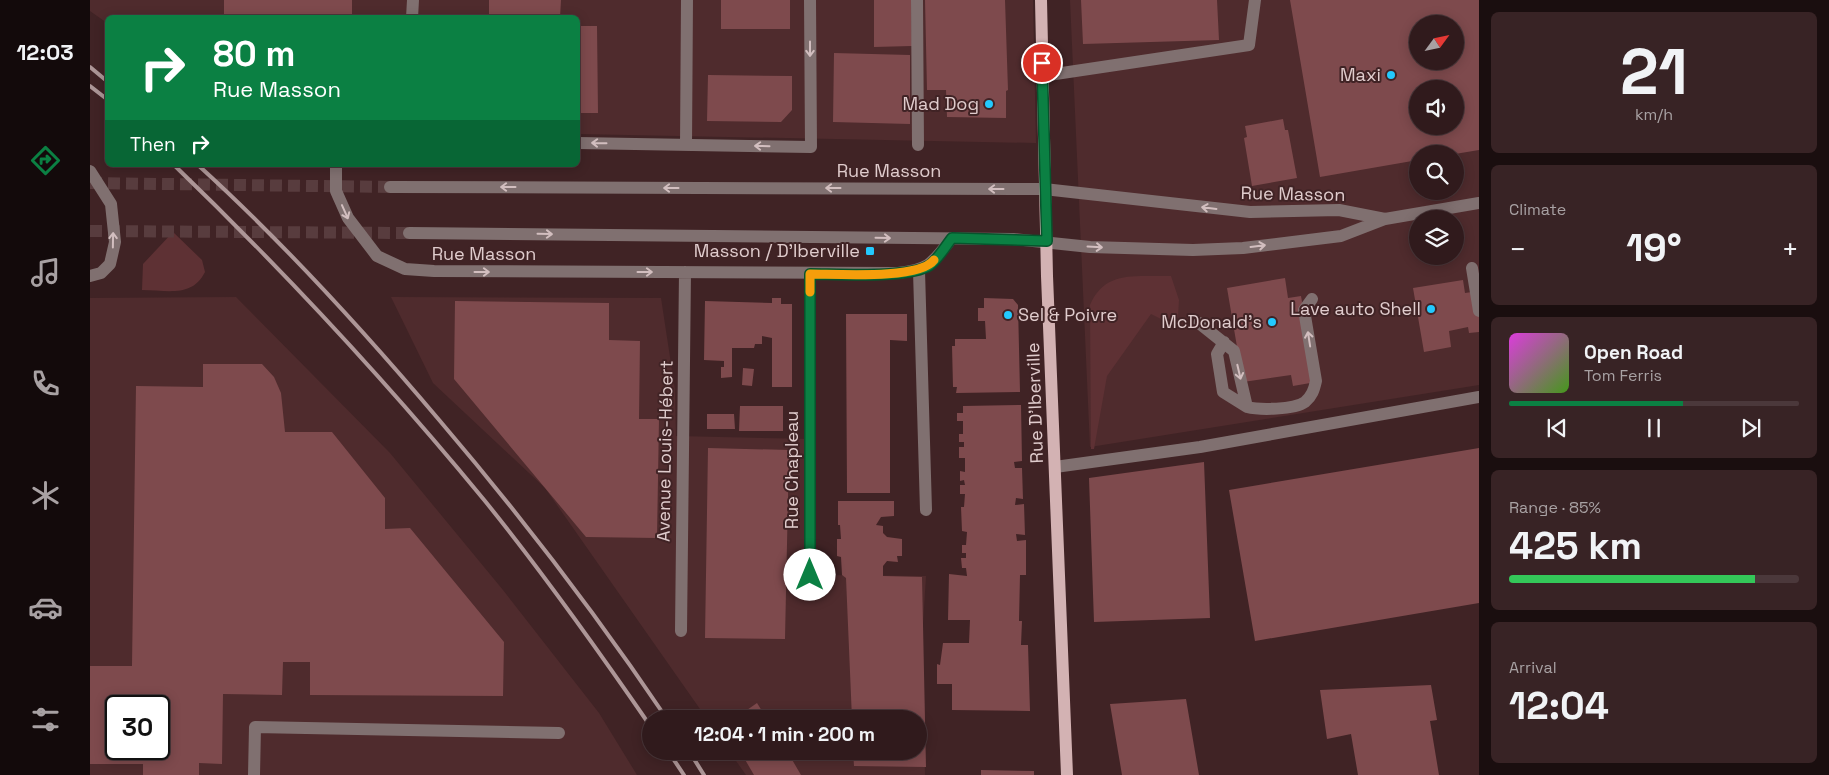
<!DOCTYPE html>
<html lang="en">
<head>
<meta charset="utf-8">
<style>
  body { margin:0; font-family:"Space Grotesk",sans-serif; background:#382325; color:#f1f3f6; height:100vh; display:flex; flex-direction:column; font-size:19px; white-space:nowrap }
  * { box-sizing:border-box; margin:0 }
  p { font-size:16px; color:#a8a1a3 }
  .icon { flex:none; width:28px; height:28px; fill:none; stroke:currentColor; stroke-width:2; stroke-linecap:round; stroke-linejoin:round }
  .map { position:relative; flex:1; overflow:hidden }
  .sheet { display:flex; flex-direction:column; gap:12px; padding:12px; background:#1a0e0f; width:350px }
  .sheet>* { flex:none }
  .guide { position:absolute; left:15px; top:15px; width:475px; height:152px; border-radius:8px; box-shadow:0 2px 12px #0003,0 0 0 1px #4b383b; background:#0b8043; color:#fff; overflow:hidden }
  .needle { width:32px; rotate:57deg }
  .buttons { position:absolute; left:1319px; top:15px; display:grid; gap:10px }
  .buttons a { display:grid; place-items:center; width:55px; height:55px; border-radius:50%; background:#301a1c; box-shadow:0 2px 12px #0003,0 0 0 1px #4b383b; font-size:25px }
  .speed { position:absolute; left:15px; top:695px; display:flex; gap:10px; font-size:25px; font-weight:700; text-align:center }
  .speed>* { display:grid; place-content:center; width:65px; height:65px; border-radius:50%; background:#301a1c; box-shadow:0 2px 12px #0003,0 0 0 1px #4b383b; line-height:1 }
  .speed .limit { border:2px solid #111; border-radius:8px; background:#fff; color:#111 }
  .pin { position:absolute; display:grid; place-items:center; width:42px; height:42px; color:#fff; margin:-21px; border:2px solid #fff; border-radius:50%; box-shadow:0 1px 5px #0007 }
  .me { position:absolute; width:55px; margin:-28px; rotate:0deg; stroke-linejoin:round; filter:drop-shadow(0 0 4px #0008) }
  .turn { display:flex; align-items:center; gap:18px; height:105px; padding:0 25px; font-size:22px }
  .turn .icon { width:65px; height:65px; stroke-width:2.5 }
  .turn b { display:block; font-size:35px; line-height:42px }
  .then { display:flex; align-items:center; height:48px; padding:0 25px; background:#0003; gap:10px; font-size:19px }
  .big { font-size:38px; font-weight:600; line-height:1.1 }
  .sheet .card { flex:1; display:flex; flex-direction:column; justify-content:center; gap:8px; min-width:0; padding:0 18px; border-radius:8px; background:#382325 }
  .sheet .dial { align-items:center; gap:0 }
  .dial b { font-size:65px; line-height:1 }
  .song { display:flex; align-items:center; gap:15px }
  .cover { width:60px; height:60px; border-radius:8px; background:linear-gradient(135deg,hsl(300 70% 55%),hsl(100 70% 35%)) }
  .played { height:5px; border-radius:2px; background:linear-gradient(90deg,#0b8043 60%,#4b383b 60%) }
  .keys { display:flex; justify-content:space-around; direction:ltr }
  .heat { display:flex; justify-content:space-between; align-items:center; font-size:28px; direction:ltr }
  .charge { height:8px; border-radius:4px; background:linear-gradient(90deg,#34c759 85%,#4b383b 0) }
  .trip { position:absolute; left:552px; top:710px; width:285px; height:50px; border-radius:25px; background:#301a1c; box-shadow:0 2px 12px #0003,0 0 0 1px #4b383b; font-weight:600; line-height:50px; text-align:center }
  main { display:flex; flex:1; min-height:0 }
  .tab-bar { display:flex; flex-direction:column; width:90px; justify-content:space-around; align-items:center; background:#130a0b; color:#a8a1a3 }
  .tab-bar .icon { width:35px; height:35px }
  .tab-bar .selected { color:#0b8043 }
  .tab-bar b { font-size:22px; color:#f1f3f6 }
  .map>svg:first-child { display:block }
  .built { fill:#4f2b2d; fill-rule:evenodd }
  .green { fill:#5e3134 }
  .building { fill:#7e4a4d; fill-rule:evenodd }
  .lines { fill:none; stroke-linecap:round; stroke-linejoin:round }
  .minor-tunnel { stroke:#583c3e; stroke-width:12; stroke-dasharray:12 6; stroke-linecap:butt }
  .minor { stroke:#807070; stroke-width:12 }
  .major { stroke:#d3b2b3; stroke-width:12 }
  .rail { stroke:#ad9697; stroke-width:4 }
  .oneway { stroke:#d2bebf }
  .route-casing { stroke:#07532c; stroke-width:12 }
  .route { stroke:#0b8043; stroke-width:9 }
  .slow { stroke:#f59e0b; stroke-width:9 }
  .poi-dot { fill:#23c9fe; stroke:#402325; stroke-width:2 }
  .labels { text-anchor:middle; stroke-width:4; stroke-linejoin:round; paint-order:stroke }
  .poi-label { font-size:18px; fill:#e0cccd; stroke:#402325; text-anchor:end }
  .street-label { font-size:18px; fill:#e0cccd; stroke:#402325 }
</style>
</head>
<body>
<main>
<nav class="tab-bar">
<b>12:03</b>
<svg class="icon selected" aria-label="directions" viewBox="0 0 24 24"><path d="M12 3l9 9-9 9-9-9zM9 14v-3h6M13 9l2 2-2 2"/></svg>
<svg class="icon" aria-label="music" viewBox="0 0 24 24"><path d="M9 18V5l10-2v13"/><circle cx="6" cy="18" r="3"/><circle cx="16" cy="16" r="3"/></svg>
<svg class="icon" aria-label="phone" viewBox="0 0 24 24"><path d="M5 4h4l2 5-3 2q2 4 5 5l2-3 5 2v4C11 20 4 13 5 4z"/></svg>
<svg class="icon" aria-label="climate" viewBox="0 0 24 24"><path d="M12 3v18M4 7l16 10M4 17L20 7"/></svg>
<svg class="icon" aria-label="car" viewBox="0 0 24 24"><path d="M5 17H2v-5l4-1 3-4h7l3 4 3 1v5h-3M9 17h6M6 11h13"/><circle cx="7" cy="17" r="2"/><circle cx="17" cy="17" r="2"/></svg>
<svg class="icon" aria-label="filters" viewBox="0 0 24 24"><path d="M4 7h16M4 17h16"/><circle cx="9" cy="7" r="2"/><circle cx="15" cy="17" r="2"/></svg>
</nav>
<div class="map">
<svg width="1389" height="775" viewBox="0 0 1389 775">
  <rect width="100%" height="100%" fill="#402325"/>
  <path class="built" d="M0,0H943L946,143L488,134V18H18L17,23L0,11Z
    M980,0H1389V385L1000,447ZM1328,24H1365V61H1328ZM1328,89H1365V126H1328ZM1328,154H1365V191H1328ZM1328,219H1365V256H1328Z
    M146,297L300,453L413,590L509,713L547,775H0V298ZM26,706H69V749H26Z
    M301,297L571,298L585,390L586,436L720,439V575L836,576L832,640L835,775H656L639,751H829V719H617L455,488L343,383Z"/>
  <path class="green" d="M83,232L112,260L115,272C102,298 77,290 52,290L53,264Z
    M1081,276L1089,300L1088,317L1081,324L1061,314L1017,376L1004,449H1001L1000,305C1015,269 1048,277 1081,276Z"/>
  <path class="building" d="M134,0H262V18H134Z
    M399,0H471L470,18H399Z
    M631,0H700V29H631Z
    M784,0H821L822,46L784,47Z
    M835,0H915L918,90L916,91V118L857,117L856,90H837Z
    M991,0H1127L1129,40L993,44Z
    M1200,0H1389V150L1365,154H1328V160L1230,177ZM1328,24H1365V61H1328ZM1328,89H1365V126H1328Z
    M488,26H507L508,113H488Z
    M744,53L820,55V124L743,122Z
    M618,75L702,76V110L691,122L617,121Z
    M1193,119L1195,130H1198L1207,178L1162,186L1154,138L1157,137L1155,126Z
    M1195,278L1198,298L1211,296L1226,382L1203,386L1201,375L1153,382L1137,288Z
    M1373,280L1375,293L1389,291V332L1379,333L1378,327L1359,331L1361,347L1334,352L1323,288Z
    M682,298H691V304H702V387H682V338L672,336V344H665L664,348H642V377L631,378V367H634V361L614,360L615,301L682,303Z
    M894,298L923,299L928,305L930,392L866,393L867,387H863L862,346H865V339H896L895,321H888V308H894Z
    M365,301L519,303V340L550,341L549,419H569L567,538L496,537L364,379Z
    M756,314H817V341L800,340V493H757Z
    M113,364H172L184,377L191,393L195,432H242L295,498V529L320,528L414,642L413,696L220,695V662H193L192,695L133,694L132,764L109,763V775H53V764H0V666H42L46,386L113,387ZM26,706H69V749H26Z
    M653,368L664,369L662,386L652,385Z
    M931,405L932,461L924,462L925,468H932L933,499L926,498L925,505L934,504L935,535L926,534L927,541L936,540V575H930L929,621H932L931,645H938L940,711L862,710V684H847V664L850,665L853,643H879L880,620H858L859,574L877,576L876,568H872L871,558H876V553H872V545H876L877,532L872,531L871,507H874L875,494H870V485H875L874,480L870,481V471L875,472V458H869V447H874V442H869V434H873V421H867V413H873V406Z
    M650,406H693V431H649Z
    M617,414H644L645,429H617Z
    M618,448L699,450L695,639L615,638Z
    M1389,448V603L1165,641L1139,490Z
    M1114,462L1120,618L1004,622L999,478Z
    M748,501H804V516L791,517L786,525L793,526V533L797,537L812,539V556H807L808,562L797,561L793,566V576L832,577L836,767L764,766L763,751H829V719H762L756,578L752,575L751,557L747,556V539H751L750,525H748Z
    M1341,685L1347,720L1340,721L1349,775H1268L1261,734L1237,739L1230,690Z
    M1096,699L1109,775H1032L1020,704Z
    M667,703L677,719H644Z
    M650,751H697L711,775H664Z
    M891,770L944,771V775H891Z"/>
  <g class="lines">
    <path class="minor-tunnel" d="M0,183L300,187
      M0,231L319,233"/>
    <path class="minor" d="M827,0L828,145
      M322,18L323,0
      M952,76L1159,45L1165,0
      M488,143L721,147L720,0
      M596,145L597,0
      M246,165V191L258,218L287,256L315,269L344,271L808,273C841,269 842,263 862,238
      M0,171L21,204L25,242L20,264L11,273L0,276
      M300,187L954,189L1160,212L1249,210L1295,219
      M319,233L923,239L1000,247L1103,250L1153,248L1251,236L1295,219L1389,203
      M1382,268L1389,311
      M829,271L836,510
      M720,274V575
      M1109,323L1144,351L1157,407C1169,410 1204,410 1215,402C1222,396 1224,390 1226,381L1214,310L1222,299
      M1134,342L1127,354L1133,392L1157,407
      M965,467L1110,447L1389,397
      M591,631L595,272
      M164,775L165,727L469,733"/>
    <path class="major" d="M951,0L957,276L977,775"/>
    <path class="rail" d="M0,67L18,82
      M0,86L18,100
      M84,165C194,271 298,383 395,501C454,574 508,650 561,727
      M108,165C195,244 274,331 350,421C431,516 507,615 577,719
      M578,751L594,775
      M599,751L614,775"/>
  </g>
  <defs><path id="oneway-shaft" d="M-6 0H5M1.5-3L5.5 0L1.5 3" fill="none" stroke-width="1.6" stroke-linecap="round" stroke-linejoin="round" transform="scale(1.25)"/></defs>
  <g class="oneway">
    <use href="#oneway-shaft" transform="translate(720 49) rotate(90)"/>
    <use href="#oneway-shaft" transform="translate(509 143) rotate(-179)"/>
    <use href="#oneway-shaft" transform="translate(672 146) rotate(-179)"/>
    <use href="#oneway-shaft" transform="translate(418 187) rotate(-180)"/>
    <use href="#oneway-shaft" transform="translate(581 188) rotate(-180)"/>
    <use href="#oneway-shaft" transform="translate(743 188) rotate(-180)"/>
    <use href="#oneway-shaft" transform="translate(906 189) rotate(-180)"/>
    <use href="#oneway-shaft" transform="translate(1119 208) rotate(-173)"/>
    <use href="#oneway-shaft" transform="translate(255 212) rotate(66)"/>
    <use href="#oneway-shaft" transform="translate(455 234) rotate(1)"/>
    <use href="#oneway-shaft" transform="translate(793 238) rotate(1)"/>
    <use href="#oneway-shaft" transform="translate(23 240) rotate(-89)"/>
    <use href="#oneway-shaft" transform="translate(1168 246) rotate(-7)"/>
    <use href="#oneway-shaft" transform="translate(1005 247) rotate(3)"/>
    <use href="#oneway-shaft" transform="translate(392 272)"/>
    <use href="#oneway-shaft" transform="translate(555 272)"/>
    <use href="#oneway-shaft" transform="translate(1219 339) rotate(-99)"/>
    <use href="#oneway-shaft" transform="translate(1149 372) rotate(77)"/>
  </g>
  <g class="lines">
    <defs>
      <path id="route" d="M720,575V274C746,274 820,279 840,265C848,259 855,247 862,238L957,241L952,63"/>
    </defs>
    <use href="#route" class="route-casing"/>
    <use href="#route" class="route"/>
    <path class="slow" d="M720,292V274C746,274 829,280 844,260"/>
  </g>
  <g class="poi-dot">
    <circle cx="1301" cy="75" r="5"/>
    <circle cx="899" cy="104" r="5"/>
    <rect x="775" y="246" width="10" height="10" rx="2.5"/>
    <circle cx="1341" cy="309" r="5"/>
    <circle cx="918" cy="315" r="5"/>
    <circle cx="1182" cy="322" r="5"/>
  </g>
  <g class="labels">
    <g class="poi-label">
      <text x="1291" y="81">Maxi</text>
      <text x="889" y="110">Mad Dog</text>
      <text x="770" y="257">Masson / D'Iberville</text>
      <text x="1331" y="315">Lave auto Shell</text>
      <text x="928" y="321" text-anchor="start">Sel &amp; Poivre</text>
      <text x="1172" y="328">McDonald's</text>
    </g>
    <g class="street-label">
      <text x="799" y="177">Rue Masson</text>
      <text transform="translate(1203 194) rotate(1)" y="6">Rue Masson</text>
      <text x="394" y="260">Rue Masson</text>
      <text transform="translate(945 403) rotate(-92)" y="6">Rue D'Iberville</text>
      <text transform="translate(575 451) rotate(-89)" y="6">Avenue Louis-Hébert</text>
      <text transform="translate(702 470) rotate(-90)" y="6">Rue Chapleau</text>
    </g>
  </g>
</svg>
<div class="buttons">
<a><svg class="needle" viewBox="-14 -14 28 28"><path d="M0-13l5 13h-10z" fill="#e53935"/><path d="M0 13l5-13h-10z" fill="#a8a1a3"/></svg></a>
<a><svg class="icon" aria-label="sound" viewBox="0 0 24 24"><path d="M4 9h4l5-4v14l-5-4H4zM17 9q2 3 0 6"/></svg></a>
<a><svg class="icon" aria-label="search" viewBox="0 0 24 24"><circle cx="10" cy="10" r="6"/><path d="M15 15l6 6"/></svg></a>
<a><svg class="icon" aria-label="layers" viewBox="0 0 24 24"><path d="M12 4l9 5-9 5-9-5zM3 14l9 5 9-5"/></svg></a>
</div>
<div class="speed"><div class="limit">30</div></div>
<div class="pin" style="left:952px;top:63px;background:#d93025"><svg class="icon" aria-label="arrive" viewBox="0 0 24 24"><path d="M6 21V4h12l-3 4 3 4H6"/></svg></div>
<svg class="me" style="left:720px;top:575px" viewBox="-20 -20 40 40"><circle r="19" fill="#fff"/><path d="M0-13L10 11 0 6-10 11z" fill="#0b8043"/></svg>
<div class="trip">12:04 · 1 min · 200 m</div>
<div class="guide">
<div class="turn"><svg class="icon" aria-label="right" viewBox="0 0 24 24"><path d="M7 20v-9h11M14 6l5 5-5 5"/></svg><div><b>80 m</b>Rue Masson</div></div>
<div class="then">Then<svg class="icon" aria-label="right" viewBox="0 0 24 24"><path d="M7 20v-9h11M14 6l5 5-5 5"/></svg></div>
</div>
</div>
<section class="sheet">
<div class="card dial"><b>21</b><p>km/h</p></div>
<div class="card"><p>Climate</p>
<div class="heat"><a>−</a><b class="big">19°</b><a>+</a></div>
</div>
<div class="card">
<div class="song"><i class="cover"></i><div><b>Open Road</b><p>Tom Ferris</p></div></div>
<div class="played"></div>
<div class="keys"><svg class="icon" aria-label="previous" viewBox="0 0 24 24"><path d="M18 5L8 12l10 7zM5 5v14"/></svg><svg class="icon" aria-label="pause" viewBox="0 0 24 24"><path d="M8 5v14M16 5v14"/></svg><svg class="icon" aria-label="next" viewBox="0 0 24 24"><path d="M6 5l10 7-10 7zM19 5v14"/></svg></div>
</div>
<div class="card"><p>Range · 85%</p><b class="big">425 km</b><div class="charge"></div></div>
<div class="card"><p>Arrival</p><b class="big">12:04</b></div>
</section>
</main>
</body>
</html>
